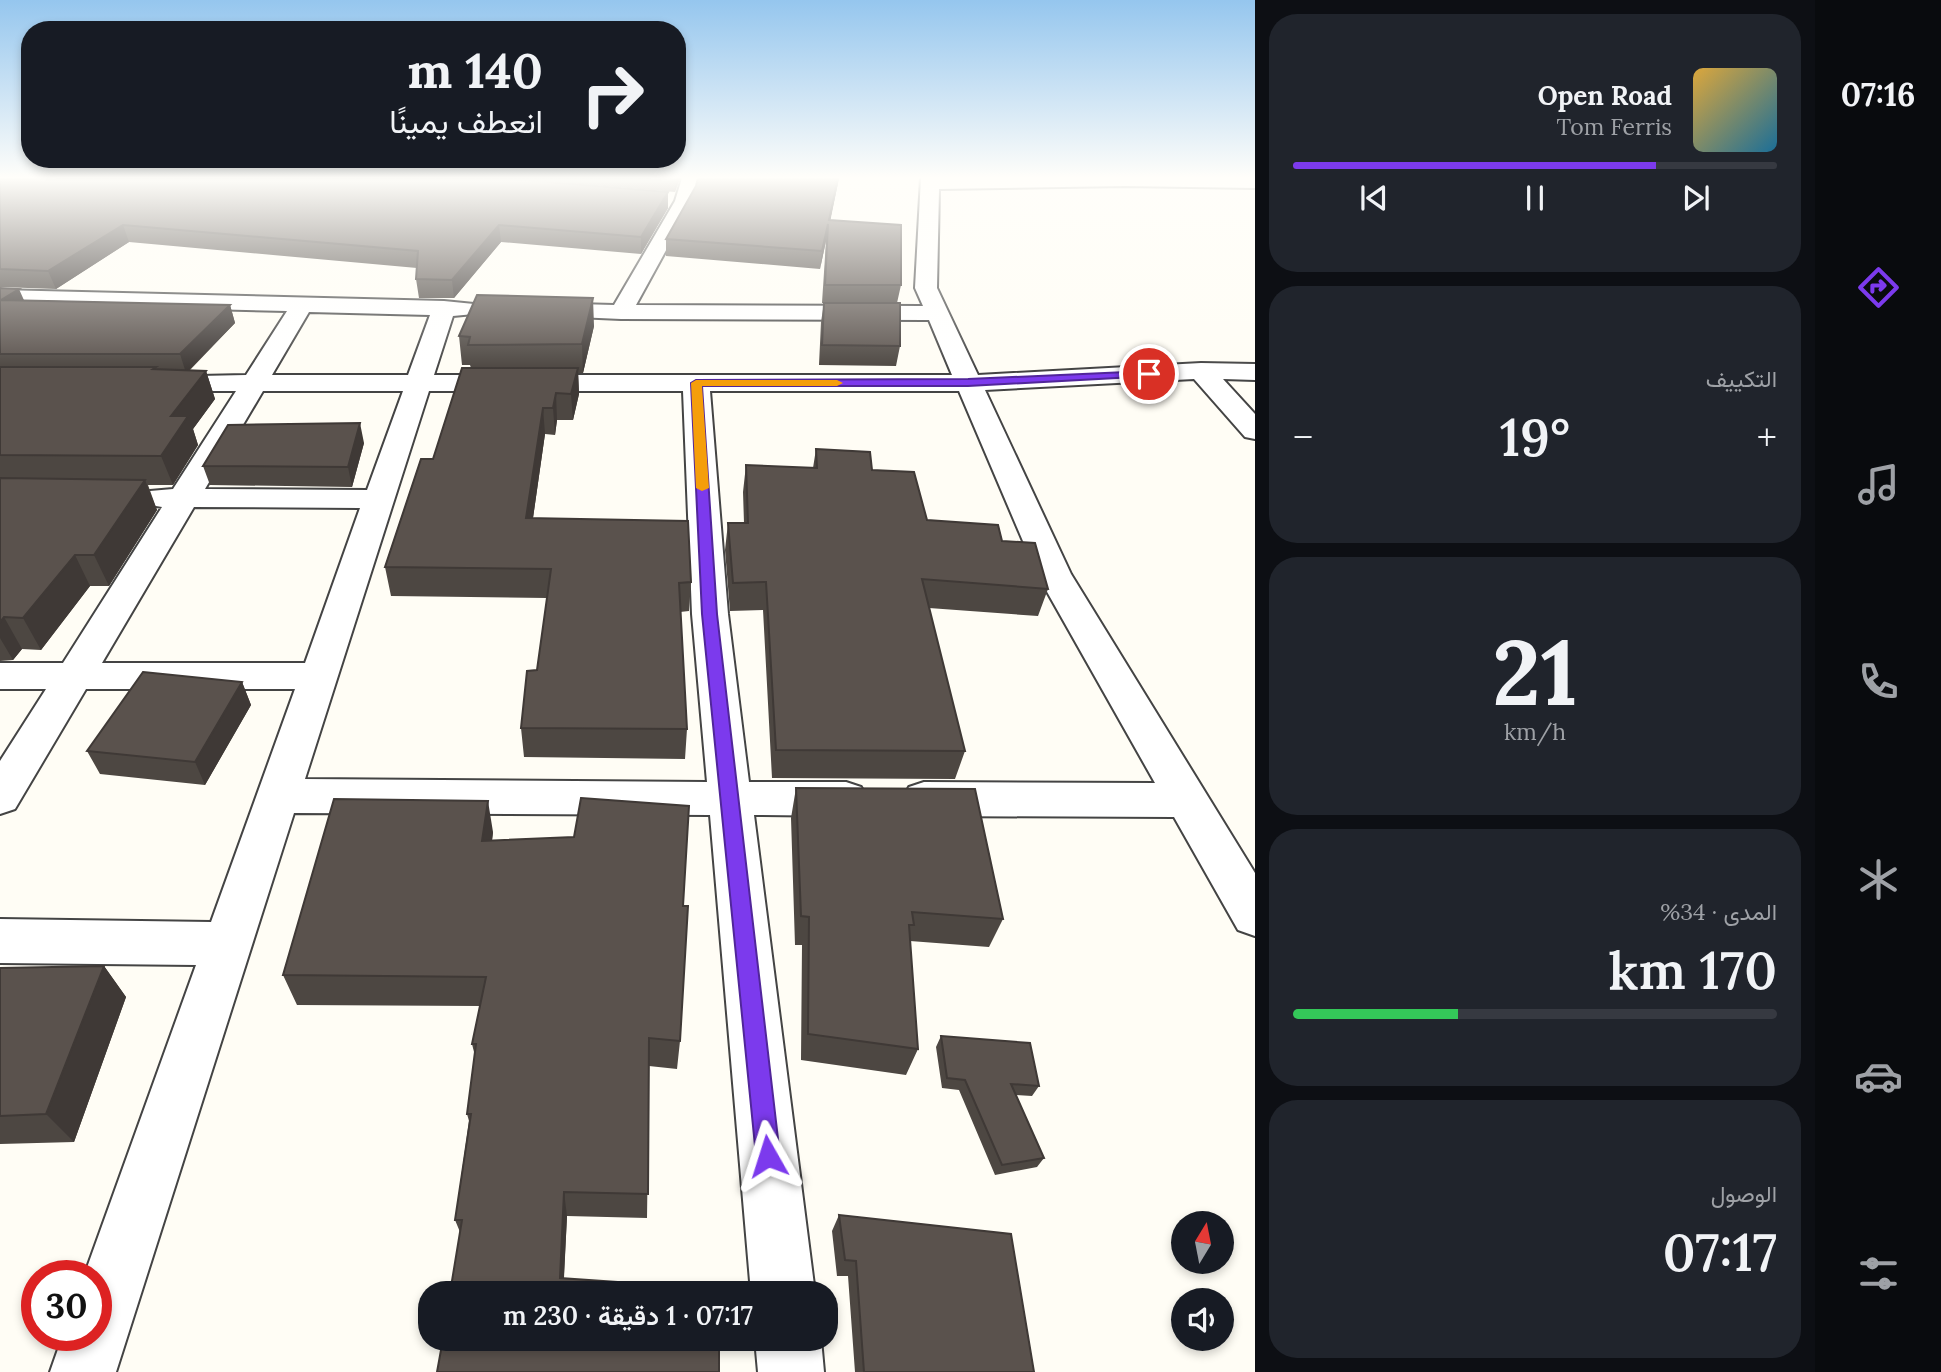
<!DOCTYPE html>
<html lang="ar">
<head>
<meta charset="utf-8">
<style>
  body { margin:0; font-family:Lora,Vazirmatn,serif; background:#20242c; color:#f1f3f6; direction:rtl; height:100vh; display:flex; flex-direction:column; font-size:26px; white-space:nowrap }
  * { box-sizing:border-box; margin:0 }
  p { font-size:23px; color:#9ea1a6 }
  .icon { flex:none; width:38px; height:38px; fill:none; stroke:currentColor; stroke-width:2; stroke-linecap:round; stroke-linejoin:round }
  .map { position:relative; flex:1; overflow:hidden; direction:ltr }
  .drawer { display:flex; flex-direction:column; gap:14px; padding:14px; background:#0d0f14; width:560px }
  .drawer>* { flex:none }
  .banner { position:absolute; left:21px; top:21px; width:665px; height:147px; border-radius:28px; box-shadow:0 4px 10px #0003; direction:rtl; background:#171b24; color:#f1f3f6; overflow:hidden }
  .needle { width:46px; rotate:10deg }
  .tools { position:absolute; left:1171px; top:1211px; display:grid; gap:14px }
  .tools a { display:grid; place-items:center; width:63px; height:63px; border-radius:50%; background:#171b24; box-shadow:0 4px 10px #0003; font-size:35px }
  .speed { position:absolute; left:21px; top:1260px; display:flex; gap:14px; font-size:35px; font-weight:700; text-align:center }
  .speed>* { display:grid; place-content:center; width:91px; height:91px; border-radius:50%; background:#171b24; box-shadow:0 4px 10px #0003; line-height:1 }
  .speed .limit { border:10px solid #d22; background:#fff; color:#111 }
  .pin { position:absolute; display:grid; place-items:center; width:60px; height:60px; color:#fff; margin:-30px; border:4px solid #fff; border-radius:50%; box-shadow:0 2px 7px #0007 }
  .me { position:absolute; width:77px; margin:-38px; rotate:354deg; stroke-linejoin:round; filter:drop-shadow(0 0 5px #0008) }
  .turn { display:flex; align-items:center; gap:24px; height:147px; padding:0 28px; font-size:32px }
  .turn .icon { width:91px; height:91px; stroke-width:2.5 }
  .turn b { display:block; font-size:49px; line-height:60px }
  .big { font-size:52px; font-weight:600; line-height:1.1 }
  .drawer .widget { flex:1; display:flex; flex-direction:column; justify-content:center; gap:10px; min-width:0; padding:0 24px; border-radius:28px; background:#20242c }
  .drawer .dial { align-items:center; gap:0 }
  .dial b { font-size:91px; line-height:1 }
  .song { display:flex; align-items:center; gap:21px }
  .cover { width:84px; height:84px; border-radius:10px; background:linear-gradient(135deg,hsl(40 70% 55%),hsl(200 70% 35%)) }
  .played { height:7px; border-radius:4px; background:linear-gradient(90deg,#7c3aed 75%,#363941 75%) }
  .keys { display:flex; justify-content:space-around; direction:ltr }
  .heat { display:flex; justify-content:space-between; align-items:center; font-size:38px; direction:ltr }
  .charge { height:10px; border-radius:5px; background:linear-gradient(90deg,#34c759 34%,#363941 0) }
  .trip { position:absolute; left:418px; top:1281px; width:420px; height:70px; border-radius:28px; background:#171b24; box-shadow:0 4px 10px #0003; font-weight:600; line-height:70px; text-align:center; direction:rtl }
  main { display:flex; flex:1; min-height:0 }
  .tab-bar { display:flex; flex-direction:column; width:126px; justify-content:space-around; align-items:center; background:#090b0e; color:#9ea1a6 }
  .tab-bar .icon { width:49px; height:49px }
  .tab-bar .active { color:#7c3aed }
  .tab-bar b { font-size:32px; color:#f1f3f6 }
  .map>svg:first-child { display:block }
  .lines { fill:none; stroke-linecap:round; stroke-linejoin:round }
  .minor-casing { stroke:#444; stroke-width:4 }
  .minor { fill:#fff; fill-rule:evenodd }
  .wall { fill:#4d4742 }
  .shaded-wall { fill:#3f3936 }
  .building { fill:#5a524d; stroke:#3f3936; stroke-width:2 }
  .route { fill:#7c3aed; stroke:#51269a; stroke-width:2 }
  .slow { fill:#f59e0b }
</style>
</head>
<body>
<main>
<nav class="tab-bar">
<b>07:16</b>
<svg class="icon active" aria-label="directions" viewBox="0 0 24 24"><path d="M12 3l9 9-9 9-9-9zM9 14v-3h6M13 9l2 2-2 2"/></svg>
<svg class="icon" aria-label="music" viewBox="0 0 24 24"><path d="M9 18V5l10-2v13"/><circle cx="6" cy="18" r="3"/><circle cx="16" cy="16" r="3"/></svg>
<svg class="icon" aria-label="phone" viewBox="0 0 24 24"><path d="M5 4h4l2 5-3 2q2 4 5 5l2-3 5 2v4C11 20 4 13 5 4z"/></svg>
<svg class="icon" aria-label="climate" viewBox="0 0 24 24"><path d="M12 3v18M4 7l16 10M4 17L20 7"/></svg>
<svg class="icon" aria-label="car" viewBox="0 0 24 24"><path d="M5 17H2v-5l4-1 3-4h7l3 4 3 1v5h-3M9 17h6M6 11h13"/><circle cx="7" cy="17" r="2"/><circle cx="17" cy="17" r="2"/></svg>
<svg class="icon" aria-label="filters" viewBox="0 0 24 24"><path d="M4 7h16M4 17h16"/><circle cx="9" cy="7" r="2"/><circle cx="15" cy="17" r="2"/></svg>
</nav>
<section class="drawer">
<div class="widget">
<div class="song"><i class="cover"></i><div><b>Open Road</b><p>Tom Ferris</p></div></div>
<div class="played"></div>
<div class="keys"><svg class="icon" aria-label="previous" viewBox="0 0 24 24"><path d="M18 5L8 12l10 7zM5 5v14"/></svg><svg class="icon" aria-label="pause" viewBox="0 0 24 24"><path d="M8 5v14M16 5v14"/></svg><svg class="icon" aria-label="next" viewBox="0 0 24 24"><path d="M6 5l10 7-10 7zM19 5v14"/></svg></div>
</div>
<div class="widget"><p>التكييف</p>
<div class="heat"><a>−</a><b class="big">19°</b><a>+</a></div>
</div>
<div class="widget dial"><b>21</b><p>km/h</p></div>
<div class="widget"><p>المدى · 34%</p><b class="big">170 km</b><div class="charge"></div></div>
<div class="widget"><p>الوصول</p><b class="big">07:17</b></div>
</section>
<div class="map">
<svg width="1255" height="1372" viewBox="0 0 1255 1372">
  <rect width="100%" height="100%" fill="#fffdf5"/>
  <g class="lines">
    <defs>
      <path id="minor" d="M682,178H700L693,201L636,305L923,306L915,288L921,178H1255V188L1125,186L939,189L937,288L978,375L1201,363L1255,364V380L1223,379L1255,414V439L1245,437L1194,379L985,390L1071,574L1255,873V936L1238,930L1174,817L924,816L909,811L902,799L909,787L924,782L1155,783L1037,574L959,391H710L728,614L749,782H846L861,787L868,799L861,811L846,816L754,815L815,1293H751L710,815L294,813L116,1372H50L63,1335H96V1276H84L196,965L0,963V919L211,922L295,689H86L15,809L0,814V761L46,689H0V663H63L162,507L150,505L146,498L150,491L173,489L236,391H160L151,389L147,383L151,377L246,375L287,311L0,304V290L444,301L474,304L478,309L474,314L453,316L434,375H952L929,320L621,319L532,315L528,310L532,305L540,303L614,305L675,201ZM309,312L430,315L408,375H272ZM263,391H403L367,490L205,489ZM429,391H683L692,614L707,782L305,779ZM194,507L360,508L305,663H102Z
        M755,1339H821L824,1372H758Z"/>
    </defs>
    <use href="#minor" class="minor-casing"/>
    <use href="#minor" class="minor"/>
  </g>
  <path class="wall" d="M0,178L668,192V208L641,254L501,242L454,298H419L416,279L417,268L129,242L56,289L0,287Z
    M508,178H680L675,192Z
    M698,178H839L830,220L901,285L897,303L900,346L896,366L819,365L821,322L824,303H822L826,241L820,269L666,256V239L696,186Z
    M0,288L24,300L230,305L235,323L190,370L206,371L215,399L193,429L198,445L173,485H148L157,510L109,586H90L41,650L22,649L13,660L0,661Z
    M594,326L583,373H578L579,394L573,420H557L555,435L545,434L533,518L691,582L689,611L680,612L687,729L685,759L524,757L521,728L537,670L547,598L391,596L385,567L433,459L471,368L470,365H462L459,336Z
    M364,443L352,487L210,485L203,466Z
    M816,449L872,470L927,520L1002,541L1048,589L1038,616L929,608L965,751L955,779L772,778L763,610L730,611L725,550L728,523H744L743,492L746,465L813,468Z
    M242,682L251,705L205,785L100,774L87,751Z
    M796,788L1003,919L989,947L910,941L918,1049L906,1075L801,1060L802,945H795L791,818Z
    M493,832L492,841L683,906L680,1041L677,1069L649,1066L647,1218L567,1216L564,1278L450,1293L460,1232L455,1220L469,1121L467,1114L475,1056L472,1044L480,1006L297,1005L283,975Z
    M104,966L126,997L74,1142L0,1144V968Z
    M941,1036L1039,1086L1032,1096L1016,1095L1044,1158L1037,1167L995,1175L959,1090L942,1088L936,1047Z
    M839,1215L1034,1372H855L848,1276H837L832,1231Z"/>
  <path class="shaded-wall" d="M676,178H680L675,192Z
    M838,178H839L828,232L829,220Z
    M668,192V208L641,254V237Z
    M828,224L826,241L820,269L822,251Z
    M123,225L129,242L56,289L48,271Z
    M499,225L501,242L454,298L452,280Z
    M19,289L27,307L1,300Z
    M593,298L594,326L583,373L582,344Z
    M230,305L235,323L186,373L180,354Z
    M578,368L579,394L573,420L571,394Z
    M206,371L215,399L193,429L198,445L173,485L161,456L171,416Z
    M556,393L557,420L555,435L553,408Z
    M543,408L545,434L529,546L526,518Z
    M360,423L364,443L352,487L348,467Z
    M145,480L157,510L109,586L94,555Z
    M75,555L90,586L41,650L23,618Z
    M4,617L22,649L13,660L0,638V622Z
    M242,682L251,705L205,785L195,762Z
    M488,801L493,832L488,872L482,841Z
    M104,966L126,997L74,1142L46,1114Z
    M564,1192L567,1216L563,1293L560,1278Z"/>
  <path class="building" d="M0,178H503L668,192L641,237L499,225L452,280L416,279L418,251L123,225L48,271L0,269Z
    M698,178H838L829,220L901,225V285H825L828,224L822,251L666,239L696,186Z
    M0,288L19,289L1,300L230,305L180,354H0Z
    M477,295L593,298L582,344L468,345L470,337L459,336Z
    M824,303H900V346L822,345Z
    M0,367H156L153,369L206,371L171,416H188L161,456L0,455Z
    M462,368H578L571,394L556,393L553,408H543L526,518L688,521L691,582L679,583L687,729L521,728L527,671L537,670L551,569L385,567L421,459H433Z
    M360,423L348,467L203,466L228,425Z
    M816,449L870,452L872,470L914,472L927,520L998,525L1002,541L1035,543L1048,589L922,579L965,751L776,750L766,582L733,583L728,523H748L746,465L817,468Z
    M0,478L145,480L94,555H75L23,618L4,617L0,622Z
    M143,672L242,682L195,762L87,751Z
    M796,788L975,789L1003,919L912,912L914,925H909L918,1049L808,1034L809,917L801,916Z
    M581,798L689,806L683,906H688L680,1041L649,1038L648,1194L564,1192L560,1278L718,1289V1293H450L462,1220H455L471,1114H467L476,1044H472L486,977L283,975L334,799L488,801L482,841L574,837Z
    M104,966L46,1114L0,1116V968Z
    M941,1036L1030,1043L1039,1086L1011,1084L1044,1158L1002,1165L965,1080L947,1078Z
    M839,1215L1011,1234L1034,1372H864L856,1261L845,1260Z
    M443,1339H719V1372H437Z"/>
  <linearGradient id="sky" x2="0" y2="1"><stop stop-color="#95c6ee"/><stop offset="0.48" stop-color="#fffefa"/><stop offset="1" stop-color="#fffefa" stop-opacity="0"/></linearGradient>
  <rect width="1255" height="370" fill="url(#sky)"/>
  <path class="route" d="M1149,371L1153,372V376L968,386H702L717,614L780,1156L776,1164L768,1168L759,1164L756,1156L702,614L691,383L696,380L968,379Z"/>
  <path class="slow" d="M696,380H837L843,383L837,386H702L709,488L702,491L696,488L691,383Z"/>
</svg>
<div class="tools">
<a><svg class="needle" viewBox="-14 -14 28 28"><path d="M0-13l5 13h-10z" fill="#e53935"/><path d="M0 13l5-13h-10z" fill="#9ea1a6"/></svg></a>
<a><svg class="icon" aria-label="sound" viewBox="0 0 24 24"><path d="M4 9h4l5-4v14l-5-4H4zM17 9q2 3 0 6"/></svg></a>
</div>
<div class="speed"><div class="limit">30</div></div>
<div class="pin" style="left:1149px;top:374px;background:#d93025"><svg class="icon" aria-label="arrive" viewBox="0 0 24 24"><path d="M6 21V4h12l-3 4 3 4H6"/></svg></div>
<svg class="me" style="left:768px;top:1156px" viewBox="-20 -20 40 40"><path d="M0-17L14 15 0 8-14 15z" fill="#7c3aed" stroke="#fff" stroke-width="4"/></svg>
<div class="trip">07:17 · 1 دقيقة · 230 m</div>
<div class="banner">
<div class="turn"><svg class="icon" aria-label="right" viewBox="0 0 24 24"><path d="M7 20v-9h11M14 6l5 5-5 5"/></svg><div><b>140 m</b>انعطف يمينًا</div></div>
</div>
</div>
</main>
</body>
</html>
